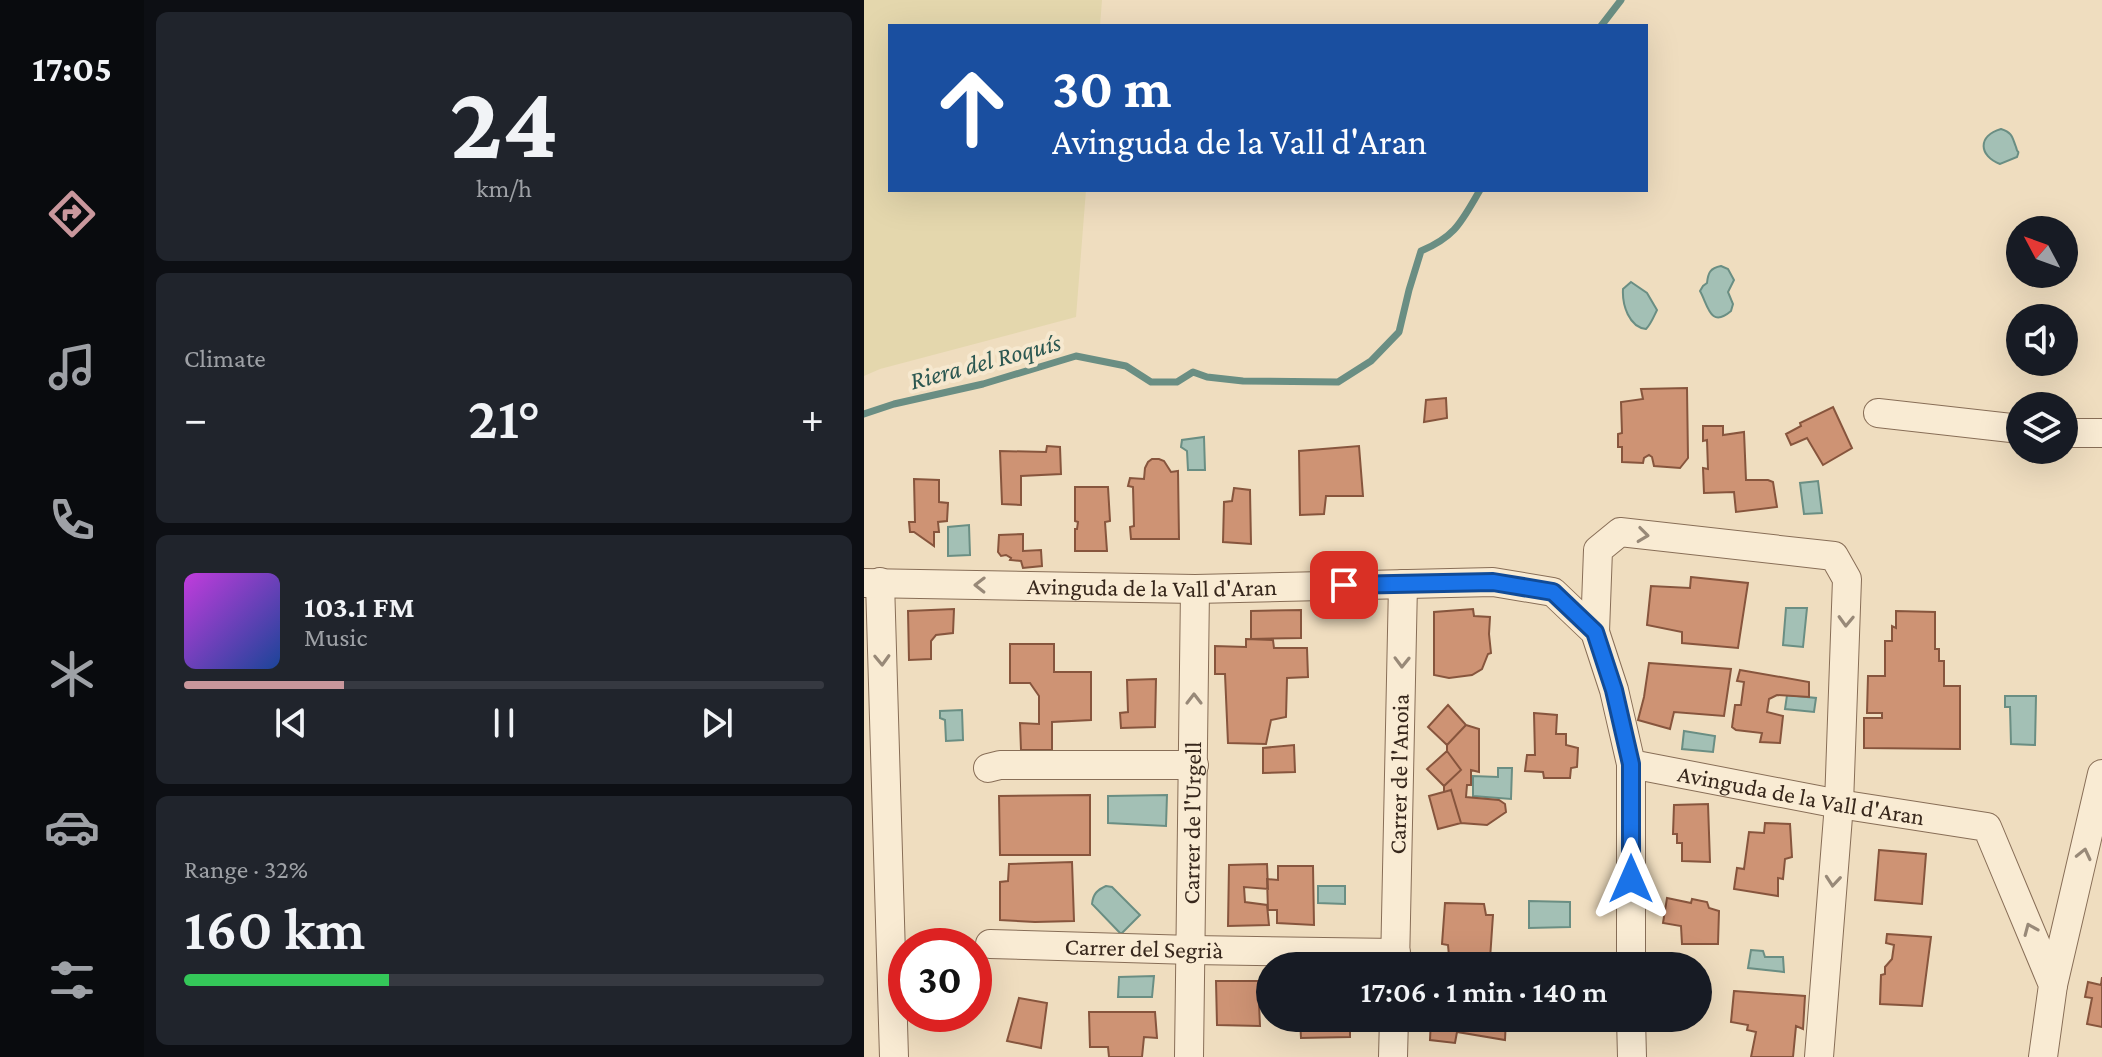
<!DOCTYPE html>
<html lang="en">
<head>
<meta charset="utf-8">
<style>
  body { margin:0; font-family:"Crimson Pro",serif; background:#20242c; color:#f1f3f6; height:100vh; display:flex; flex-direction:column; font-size:30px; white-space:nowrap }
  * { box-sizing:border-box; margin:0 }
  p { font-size:26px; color:#9ea1a6 }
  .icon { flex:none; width:44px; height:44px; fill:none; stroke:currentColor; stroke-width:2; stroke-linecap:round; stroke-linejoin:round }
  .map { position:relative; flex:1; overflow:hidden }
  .side { display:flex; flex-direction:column; gap:12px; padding:12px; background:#0d0f14; width:720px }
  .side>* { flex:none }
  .banner { position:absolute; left:24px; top:24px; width:760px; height:168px; border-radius:0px; box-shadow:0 8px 32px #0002; background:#1a4fa0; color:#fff; overflow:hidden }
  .needle { width:52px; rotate:311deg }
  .tools { position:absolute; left:1142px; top:216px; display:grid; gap:16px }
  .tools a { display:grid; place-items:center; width:72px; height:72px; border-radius:50%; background:#171b24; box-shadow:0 8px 32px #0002; font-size:40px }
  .speed { position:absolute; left:24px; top:928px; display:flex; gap:16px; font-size:40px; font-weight:700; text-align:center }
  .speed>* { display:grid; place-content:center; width:104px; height:104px; border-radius:50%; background:#171b24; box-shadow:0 8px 32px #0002; line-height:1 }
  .speed .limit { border:12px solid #d22; background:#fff; color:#111 }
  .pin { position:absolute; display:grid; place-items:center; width:68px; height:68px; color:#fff; margin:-34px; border-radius:16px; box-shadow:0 4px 12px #0006 }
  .me { position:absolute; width:88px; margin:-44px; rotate:0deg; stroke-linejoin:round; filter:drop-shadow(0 0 6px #0008) }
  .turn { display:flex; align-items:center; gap:28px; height:168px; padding:0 32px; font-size:36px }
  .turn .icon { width:104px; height:104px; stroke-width:2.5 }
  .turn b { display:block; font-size:56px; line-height:68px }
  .big { font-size:60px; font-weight:600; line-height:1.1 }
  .side .card { flex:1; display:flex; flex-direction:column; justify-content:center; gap:12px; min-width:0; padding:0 28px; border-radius:12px; background:#20242c }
  .side .dial { align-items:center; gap:0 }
  .dial b { font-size:104px; line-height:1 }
  .song { display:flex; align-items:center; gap:24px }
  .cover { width:96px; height:96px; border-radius:12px; background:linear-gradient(135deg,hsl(290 70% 55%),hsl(220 70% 35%)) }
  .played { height:8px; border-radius:4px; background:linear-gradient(90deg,#c9979c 25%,#363941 25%) }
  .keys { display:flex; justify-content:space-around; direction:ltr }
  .heat { display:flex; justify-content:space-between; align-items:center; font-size:44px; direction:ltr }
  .charge { height:12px; border-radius:6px; background:linear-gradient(90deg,#34c759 32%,#363941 0) }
  .trip { position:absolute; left:392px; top:952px; width:456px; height:80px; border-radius:40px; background:#171b24; box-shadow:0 8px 32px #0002; font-weight:600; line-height:80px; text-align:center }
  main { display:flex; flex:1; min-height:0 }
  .tab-bar { display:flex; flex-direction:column; width:144px; justify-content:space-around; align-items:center; background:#090b0e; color:#9ea1a6 }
  .tab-bar .icon { width:56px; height:56px }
  .tab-bar .on { color:#c9979c }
  .tab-bar b { font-size:36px; color:#f1f3f6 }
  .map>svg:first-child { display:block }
  .farmland { fill:#e4d7ad }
  .water { fill:#a3c0b5; stroke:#6a8e83; stroke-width:2 }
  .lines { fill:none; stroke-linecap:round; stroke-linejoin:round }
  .stream { stroke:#6a8e83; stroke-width:7 }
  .building { fill:#ce9374; stroke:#87553d; stroke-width:2 }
  .minor-casing { stroke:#886e57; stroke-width:30 }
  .minor { stroke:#f9ebd3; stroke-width:28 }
  .oneway { stroke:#988978 }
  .route-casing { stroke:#114b97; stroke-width:20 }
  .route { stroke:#1a73e8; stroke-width:14 }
  .labels { text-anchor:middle; stroke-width:8; stroke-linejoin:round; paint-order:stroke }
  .street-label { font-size:24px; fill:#37271c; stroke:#f6e8cf }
  .water-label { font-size:26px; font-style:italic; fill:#2b5751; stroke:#f6e8cf }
</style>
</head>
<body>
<main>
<nav class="tab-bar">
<b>17:05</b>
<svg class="icon on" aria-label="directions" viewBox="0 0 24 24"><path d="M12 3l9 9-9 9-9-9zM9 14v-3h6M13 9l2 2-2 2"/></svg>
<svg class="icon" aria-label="music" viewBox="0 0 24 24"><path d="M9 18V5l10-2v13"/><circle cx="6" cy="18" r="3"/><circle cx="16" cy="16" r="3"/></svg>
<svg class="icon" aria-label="phone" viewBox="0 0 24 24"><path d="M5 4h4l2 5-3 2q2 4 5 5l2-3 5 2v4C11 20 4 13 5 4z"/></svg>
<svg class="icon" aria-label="climate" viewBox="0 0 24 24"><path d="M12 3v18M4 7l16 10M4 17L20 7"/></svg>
<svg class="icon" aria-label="car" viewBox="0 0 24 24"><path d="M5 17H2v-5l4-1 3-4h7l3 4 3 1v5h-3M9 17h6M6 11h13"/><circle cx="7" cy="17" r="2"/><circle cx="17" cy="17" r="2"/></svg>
<svg class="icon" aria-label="filters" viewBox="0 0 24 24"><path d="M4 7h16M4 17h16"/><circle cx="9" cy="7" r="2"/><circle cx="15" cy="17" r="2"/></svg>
</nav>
<section class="side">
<div class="card dial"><b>24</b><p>km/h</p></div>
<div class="card"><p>Climate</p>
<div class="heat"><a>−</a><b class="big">21°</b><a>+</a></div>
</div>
<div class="card">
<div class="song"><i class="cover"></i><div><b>103.1 FM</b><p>Music</p></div></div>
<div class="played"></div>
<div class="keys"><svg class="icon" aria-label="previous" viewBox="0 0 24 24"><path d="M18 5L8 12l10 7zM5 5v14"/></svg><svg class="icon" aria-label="pause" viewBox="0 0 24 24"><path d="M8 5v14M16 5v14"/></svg><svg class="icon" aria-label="next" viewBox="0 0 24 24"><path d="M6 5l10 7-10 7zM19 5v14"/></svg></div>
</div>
<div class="card"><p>Range · 32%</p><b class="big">160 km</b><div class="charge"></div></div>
</section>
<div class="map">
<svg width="1238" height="1057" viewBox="0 0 1238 1057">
  <rect width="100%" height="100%" fill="#efddbf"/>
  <path class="farmland" d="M0,0H238L236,26H26V190H222L212,317L16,369L0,376Z"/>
  <path class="water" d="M1137,129C1149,133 1148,137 1152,147C1154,156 1156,148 1153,157L1136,164C1115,156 1113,136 1137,129Z
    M857,266L864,269L870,280L864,292L869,304L867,311C846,329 844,305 836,291L839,286L843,283C844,273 846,268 857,266Z
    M767,282L783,293L793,310C790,316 787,324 782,329C765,327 758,305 759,289Z
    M340,437L341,470H324L323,451L317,447L318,440Z
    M954,481L958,513L940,514L936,483Z
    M105,525L106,555L84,556V527Z
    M922,608H943L939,647L919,645Z
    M923,695L952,698L950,712L921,709Z
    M1141,696H1172L1171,745L1147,744L1146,707H1141Z
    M98,710L99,740L82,741L81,720L76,718V711Z
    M820,731L851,736L849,752L818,749Z
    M634,768H648L647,799L609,796V776L634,777Z
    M303,795L302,826L244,823V796Z
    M242,886L248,887L276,915L257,934L228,904C229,894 233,890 242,886Z
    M454,886H481V904L454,903Z
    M665,901L706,902V927L665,928Z
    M887,950L899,951L901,957H919L920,972L884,968Z
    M290,976L288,997H254L255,977Z"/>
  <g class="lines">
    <path class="stream" d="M737,26L757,0
      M0,414L30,404L119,384L212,356L262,366L287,382H313L329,372L343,377L379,381L474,382L507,361L535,332L545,290L557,251C592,236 597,222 616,190"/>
  </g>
  <path class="building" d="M823,388L824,458L816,468L790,466L788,457L785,455L780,458L779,463L758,462V447H754V434L758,433L757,402L779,399L777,389Z
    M582,398L583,418L560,422L562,400Z
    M969,407L988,448L959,465L943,438L927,445L922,434L937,426L936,423Z
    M839,426H859V435L880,432L882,480H904L909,482L913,507L872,512L870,492L840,493L839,468L844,469L843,440L839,441Z
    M183,446L196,447L197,474L157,476V505L138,504L136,451L182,452Z
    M495,446L499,496H462L460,514L436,515L435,451Z
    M288,459H295L300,461L307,472L314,471L315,539H267L266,527L270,526L269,487L264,486L266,478L280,479L281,468L284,462Z
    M50,479L75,480V502L84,503L83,521L74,522L75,532H70V546L50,532H46L45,522H51Z
    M211,487H244L246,521L241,522L243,551H211V529H213L214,522L211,521Z
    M370,488L386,490L387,544L359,542L360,502L368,501Z
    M159,534V551L177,550L178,566L159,568L157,561L146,560L147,558L142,555L137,556L134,552L135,535Z
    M827,577L884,583L874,648L818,643V632L783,625L787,586L826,588Z
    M90,609L89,633L72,635L67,641V659L45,660L44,611Z
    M609,609L610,616L626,617L625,634L627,653L624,654L618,669L608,675L585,678L570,675V612Z
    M437,610V638L387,639V611Z
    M1032,611L1071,612V649H1075V661H1080V686H1096V749L1000,748V718H1018V713H1003L1004,676H1021V641H1028V626L1032,628Z
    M382,639L409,640L410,648H443L444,677L423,678L422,717L407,720L402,744L364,743L361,674H351V646L382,647Z
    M146,644H190V672H227V720L188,722V750H157L156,723L175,724V696L166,683H146Z
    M785,663L867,669L860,716L810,712L806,729L774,720L780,697Z
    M876,670L945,682V697L913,695L905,699L903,712L919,716L916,743L896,742L898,733L872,730L868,727L871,705H877L880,682L873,681Z
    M292,679L291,727L257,728L256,713L264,712L263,680Z
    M584,705L602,725L583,745L564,727Z
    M670,713L693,715L692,734H702V745L714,748L713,767L707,768L706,778H680L679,772L661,771L663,755H671Z
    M602,725L615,729V772L607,770V785H603L602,797L635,800L641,804L642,812L623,825L597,823L587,790L580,792V786L597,770L583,751V745Z
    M430,745L431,772L399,773V748Z
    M583,751L597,770L580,786L563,769Z
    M587,790L597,823L574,829L565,796Z
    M226,795V855H136L135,796Z
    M844,804L846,862L818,861V843H813V834H809L810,805Z
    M901,823L926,824L928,857L921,859L919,879L914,878V896L870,889L873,868L880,869L885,832L900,833Z
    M1015,850L1062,854L1058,904L1011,900Z
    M208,862L210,921L171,922L136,920V882L144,881L145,864Z
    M403,864L404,889L380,887L381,902L403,905L405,925L364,926L365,865Z
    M414,866H449L450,925L413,923V910H404L403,879L414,880Z
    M803,898L827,903L828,899L843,902L845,908L855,911L854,944H818L817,926L799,923Z
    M581,903L620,904L622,915H629L626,959L585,956L584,945L578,944Z
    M1023,934L1067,937L1058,1006L1016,1004L1017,975L1021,974V967L1028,959L1030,945L1022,943Z
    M1238,977V1027L1223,1024L1228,998L1221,997L1224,982L1237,985Z
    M352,981H394L396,1026L353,1025Z
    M870,991L941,996L939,1029L932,1026L929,1057H887L892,1032L883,1030L884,1025L867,1022Z
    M155,998L183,1003L177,1048L143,1041Z
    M225,1012H291L293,1038L280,1037L278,1057H245L244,1047H226Z
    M436,1018H486V1037L437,1038Z
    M567,1018H642L641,1040L593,1032L591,1043L566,1040Z"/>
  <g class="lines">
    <defs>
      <g id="minor">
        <path d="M1014,413L1156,429"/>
        <path d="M1200,433H1238"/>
        <path d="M16,582L30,1057"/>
        <path id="s1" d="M0,583L331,589L629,582L689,592L731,632L750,690L767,764L975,804L1123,827L1189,985L1179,1057"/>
        <path d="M731,632L734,550L756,532L970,556L983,579L975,804L955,1057"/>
        <path d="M767,764V966"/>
        <path d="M124,768L136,765H330"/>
        <path id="s2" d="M126,944L328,950L532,953"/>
        <path id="s3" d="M531,966L539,584"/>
        <path d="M1189,985L1238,774"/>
        <path d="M767,1018L768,1057"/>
        <path id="s4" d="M325,1057L331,589"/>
        <path d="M529,1057L530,1018"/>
      </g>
    </defs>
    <use href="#minor" class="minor-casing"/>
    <use href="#minor" class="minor"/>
  </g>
  <defs><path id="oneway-chevron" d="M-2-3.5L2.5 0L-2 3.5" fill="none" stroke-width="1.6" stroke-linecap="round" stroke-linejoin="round" transform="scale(2)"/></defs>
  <g class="oneway">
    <use href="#oneway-chevron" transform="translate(779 535) rotate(7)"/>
    <use href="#oneway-chevron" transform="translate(116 585) rotate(-179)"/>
    <use href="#oneway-chevron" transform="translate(982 621) rotate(92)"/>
    <use href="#oneway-chevron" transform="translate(18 660) rotate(88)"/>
    <use href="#oneway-chevron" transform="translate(538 662) rotate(91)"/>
    <use href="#oneway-chevron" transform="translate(330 699) rotate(-90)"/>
    <use href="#oneway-chevron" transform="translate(1220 854) rotate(-77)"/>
    <use href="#oneway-chevron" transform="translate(969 881) rotate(95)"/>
    <use href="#oneway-chevron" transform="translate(1166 929) rotate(-113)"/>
  </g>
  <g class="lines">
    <defs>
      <path id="route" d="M480,585L629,582L689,592L731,632L750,690L767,764V879"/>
    </defs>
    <use href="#route" class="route-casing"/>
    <use href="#route" class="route"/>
  </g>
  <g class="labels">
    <g class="street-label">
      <text dy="8" stroke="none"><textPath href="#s1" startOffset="288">Avinguda de la Vall d'Aran</textPath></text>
      <text dy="8" stroke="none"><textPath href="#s3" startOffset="192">Carrer de l'Anoia</textPath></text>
      <text dy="8" stroke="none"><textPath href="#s1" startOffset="1058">Avinguda de la Vall d'Aran</textPath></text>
      <text dy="8" stroke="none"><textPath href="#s4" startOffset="234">Carrer de l'Urgell</textPath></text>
      <text dy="8" stroke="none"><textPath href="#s2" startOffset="154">Carrer del Segrià</textPath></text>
    </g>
    <g class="water-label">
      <text transform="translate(121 361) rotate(-15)" y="9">Riera del Roquís</text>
    </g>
  </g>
</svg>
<div class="tools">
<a><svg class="needle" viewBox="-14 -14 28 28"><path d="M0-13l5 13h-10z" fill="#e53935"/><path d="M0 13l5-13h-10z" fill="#9ea1a6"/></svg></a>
<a><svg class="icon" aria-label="sound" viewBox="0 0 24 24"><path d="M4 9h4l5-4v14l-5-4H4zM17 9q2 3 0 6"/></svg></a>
<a><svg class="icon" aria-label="layers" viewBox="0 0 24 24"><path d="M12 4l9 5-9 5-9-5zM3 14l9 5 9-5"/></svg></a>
</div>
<div class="speed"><div class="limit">30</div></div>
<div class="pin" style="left:480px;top:585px;background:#d93025"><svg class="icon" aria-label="arrive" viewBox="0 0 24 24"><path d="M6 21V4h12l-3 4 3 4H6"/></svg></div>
<svg class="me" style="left:767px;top:879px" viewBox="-20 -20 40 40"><path d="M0-17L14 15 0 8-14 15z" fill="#1a73e8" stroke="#fff" stroke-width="4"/></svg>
<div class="trip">17:06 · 1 min · 140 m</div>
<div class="banner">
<div class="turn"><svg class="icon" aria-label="ahead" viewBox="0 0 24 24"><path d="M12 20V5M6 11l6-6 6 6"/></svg><div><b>30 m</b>Avinguda de la Vall d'Aran</div></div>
</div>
</div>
</main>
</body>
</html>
